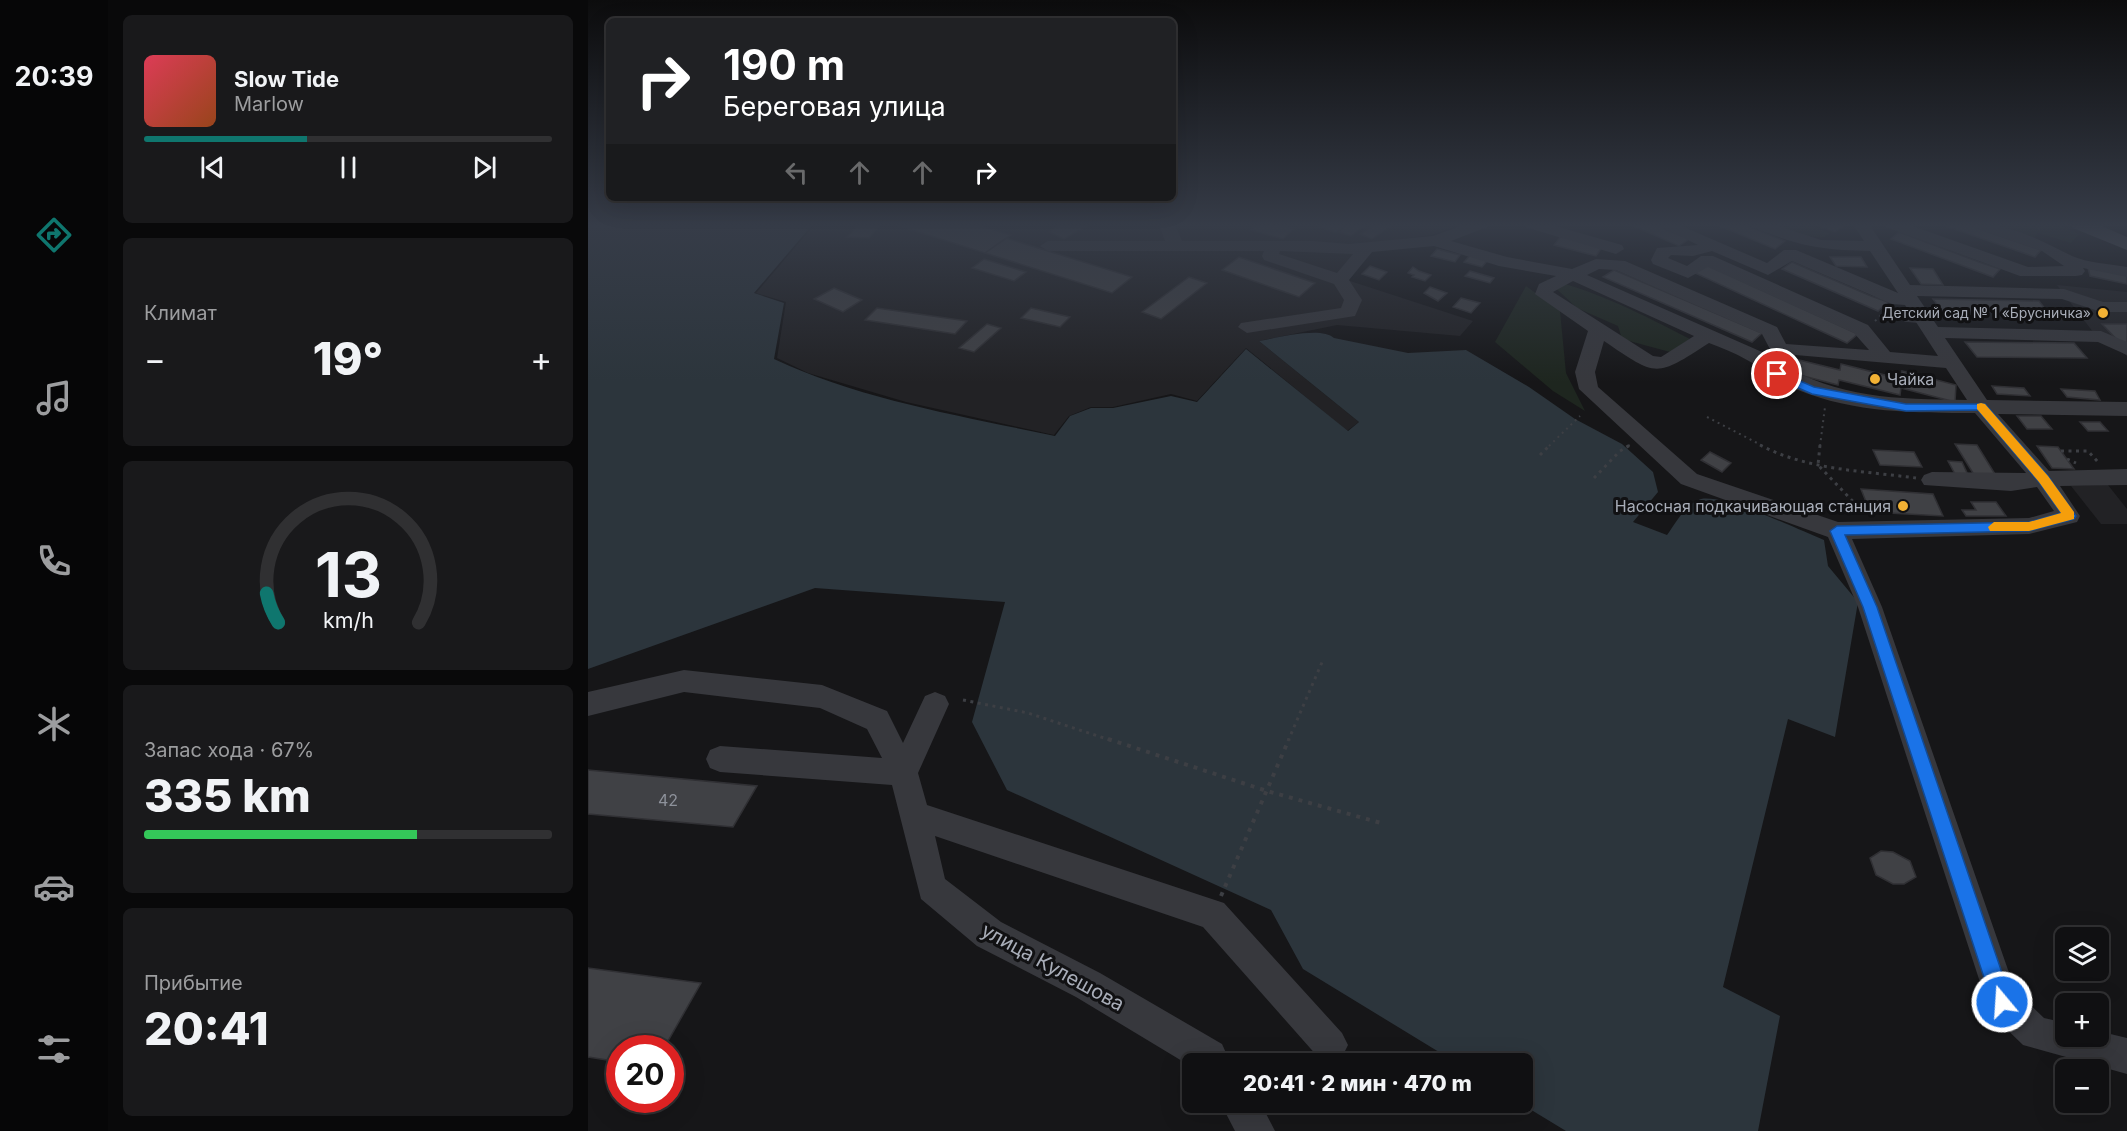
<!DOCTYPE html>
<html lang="ru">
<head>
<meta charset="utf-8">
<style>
  body { margin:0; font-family:Inter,sans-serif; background:#19191b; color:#f1f3f6; height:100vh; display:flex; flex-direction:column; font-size:22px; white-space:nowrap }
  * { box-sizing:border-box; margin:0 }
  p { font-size:20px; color:#9c9d9f }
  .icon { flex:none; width:33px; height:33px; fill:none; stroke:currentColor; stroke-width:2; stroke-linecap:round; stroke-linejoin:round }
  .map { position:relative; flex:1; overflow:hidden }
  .sheet { display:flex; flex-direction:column; gap:15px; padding:15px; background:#09090a; width:480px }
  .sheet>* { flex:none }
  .guide { position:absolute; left:18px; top:18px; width:570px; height:183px; border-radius:9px; box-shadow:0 6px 24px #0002,0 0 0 2px #303032; background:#202124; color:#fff; overflow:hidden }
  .fabs { position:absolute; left:1467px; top:927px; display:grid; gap:12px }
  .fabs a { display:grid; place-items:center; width:54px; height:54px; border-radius:9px; background:#101012; box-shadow:0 6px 24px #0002,0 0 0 2px #303032; font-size:30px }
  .speed { position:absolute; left:18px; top:1035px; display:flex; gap:12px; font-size:30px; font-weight:700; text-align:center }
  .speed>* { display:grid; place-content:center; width:78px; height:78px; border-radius:50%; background:#101012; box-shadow:0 6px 24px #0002,0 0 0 2px #303032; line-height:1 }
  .speed .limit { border:9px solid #d22; background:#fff; color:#111 }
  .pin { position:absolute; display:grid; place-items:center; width:51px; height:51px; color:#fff; margin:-26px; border:3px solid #fff; border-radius:50%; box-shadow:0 2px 6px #0007 }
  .me { position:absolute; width:66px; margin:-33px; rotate:342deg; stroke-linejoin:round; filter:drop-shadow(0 0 4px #0008) }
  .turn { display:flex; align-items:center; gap:21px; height:126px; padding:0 18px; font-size:27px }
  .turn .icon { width:78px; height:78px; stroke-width:2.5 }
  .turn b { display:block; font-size:42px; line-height:51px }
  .lanes { display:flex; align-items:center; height:57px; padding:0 18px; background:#0003; justify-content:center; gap:30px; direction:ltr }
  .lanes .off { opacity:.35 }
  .big { font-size:45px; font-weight:800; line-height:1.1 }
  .sheet .card { flex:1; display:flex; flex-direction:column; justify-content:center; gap:9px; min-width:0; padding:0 21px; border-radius:9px; background:#19191b }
  .sheet .dial { align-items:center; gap:0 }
  .dial svg { height:156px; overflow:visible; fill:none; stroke:#303032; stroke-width:7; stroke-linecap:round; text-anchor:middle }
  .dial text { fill:#f1f3f6; stroke:none }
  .song { display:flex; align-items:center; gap:18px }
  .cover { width:72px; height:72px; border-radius:9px; background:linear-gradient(135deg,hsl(350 70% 55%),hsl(20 70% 35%)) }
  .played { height:6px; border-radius:3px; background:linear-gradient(90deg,#0f766e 40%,#303032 40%) }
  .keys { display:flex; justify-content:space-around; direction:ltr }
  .heat { display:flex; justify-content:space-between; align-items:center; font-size:33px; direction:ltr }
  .charge { height:9px; border-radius:4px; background:linear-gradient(90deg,#34c759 67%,#303032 0) }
  .trip { position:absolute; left:594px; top:1053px; width:351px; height:60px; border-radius:9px; background:#101012; box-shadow:0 6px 24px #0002,0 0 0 2px #303032; font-weight:800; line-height:60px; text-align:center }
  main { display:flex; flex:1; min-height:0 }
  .menu { display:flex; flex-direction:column; width:108px; justify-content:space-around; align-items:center; background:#060607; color:#9c9d9f }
  .menu .icon { width:42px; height:42px }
  .menu .active { color:#0f766e }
  .menu b { font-size:27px; color:#f1f3f6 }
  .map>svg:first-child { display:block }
  .built { fill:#222225 }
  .green { fill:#1e261f }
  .water { fill:#2c353c }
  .building { fill:#404145; stroke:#303034; stroke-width:1.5 }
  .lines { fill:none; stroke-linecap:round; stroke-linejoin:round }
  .path-far2 { stroke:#3d3f44; stroke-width:2; stroke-dasharray:2 4; stroke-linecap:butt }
  .path-far1 { stroke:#3d3f44; stroke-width:3; stroke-dasharray:3 4.5; stroke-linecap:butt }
  .path { stroke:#3d3f44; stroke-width:4; stroke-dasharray:4 6; stroke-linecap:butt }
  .minor { fill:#37383d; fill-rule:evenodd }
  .major { fill:#53555c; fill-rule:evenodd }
  .route { fill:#1a73e8; stroke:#114b97; stroke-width:1.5 }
  .slow { fill:#f59e0b }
  .poi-dot { fill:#f2b134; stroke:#111113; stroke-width:2 }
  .labels { text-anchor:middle; stroke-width:6; stroke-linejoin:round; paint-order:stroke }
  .far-poi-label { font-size:14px; fill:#a8adb8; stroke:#111113; text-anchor:end }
  .poi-label { font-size:16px; fill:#a8adb8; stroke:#111113; text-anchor:start }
  .near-number-label { font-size:16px; fill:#8e929b }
  .near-street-label { font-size:20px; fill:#a8adb8; stroke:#111113 }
</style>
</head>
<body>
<main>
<nav class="menu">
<b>20:39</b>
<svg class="icon active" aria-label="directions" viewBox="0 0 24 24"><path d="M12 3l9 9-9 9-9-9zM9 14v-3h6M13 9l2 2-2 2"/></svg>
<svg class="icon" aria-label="music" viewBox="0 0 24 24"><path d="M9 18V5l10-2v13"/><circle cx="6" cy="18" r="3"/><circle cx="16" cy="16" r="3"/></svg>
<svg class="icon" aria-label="phone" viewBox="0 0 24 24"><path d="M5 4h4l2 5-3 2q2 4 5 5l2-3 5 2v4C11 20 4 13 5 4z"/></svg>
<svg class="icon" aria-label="climate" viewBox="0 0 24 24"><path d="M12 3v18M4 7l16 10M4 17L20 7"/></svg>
<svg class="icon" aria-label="car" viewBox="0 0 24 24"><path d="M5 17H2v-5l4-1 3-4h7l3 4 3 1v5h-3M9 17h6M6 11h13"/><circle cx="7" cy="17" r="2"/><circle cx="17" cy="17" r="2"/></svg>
<svg class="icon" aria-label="filters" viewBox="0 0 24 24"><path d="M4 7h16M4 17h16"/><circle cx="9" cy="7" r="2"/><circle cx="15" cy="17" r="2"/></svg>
</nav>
<section class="sheet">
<div class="card">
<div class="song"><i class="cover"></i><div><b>Slow Tide</b><p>Marlow</p></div></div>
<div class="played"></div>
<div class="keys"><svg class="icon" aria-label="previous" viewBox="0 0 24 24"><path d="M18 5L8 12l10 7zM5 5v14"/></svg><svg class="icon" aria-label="pause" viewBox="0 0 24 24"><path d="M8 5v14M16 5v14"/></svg><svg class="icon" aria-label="next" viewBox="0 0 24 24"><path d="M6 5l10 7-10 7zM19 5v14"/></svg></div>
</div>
<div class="card"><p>Климат</p>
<div class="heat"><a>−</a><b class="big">19°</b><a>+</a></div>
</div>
<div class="card dial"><svg viewBox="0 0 100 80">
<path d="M14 69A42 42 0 1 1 86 69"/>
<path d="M14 69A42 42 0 0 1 8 54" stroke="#0f766e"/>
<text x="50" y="56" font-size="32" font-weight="700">13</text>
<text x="50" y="72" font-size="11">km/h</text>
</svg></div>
<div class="card"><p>Запас хода · 67%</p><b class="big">335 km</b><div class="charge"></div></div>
<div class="card"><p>Прибытие</p><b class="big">20:41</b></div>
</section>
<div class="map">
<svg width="1539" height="1131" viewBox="0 0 1539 1131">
  <rect width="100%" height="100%" fill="#161618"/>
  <path class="built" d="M227,224H875L843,235L793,242L759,280L885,321L872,336L749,325L671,341L771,422L759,431L658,348L609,401L583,394L525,407H503L481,416L466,435L318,402L220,373L189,358L198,302L168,293Z
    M1469,285L1539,292V356L1505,332Z
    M1520,485L1539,509V524H1513L1483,486Z"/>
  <path class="green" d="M1176,224H1218L1242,233L1237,237L1206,236Z
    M1406,224H1470L1491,234L1483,243L1450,233L1446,237Z
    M958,279C1010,291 1055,315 1102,339L1082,352L1034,339L1030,326L989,308Z
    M938,286L972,311L978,373L997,411L965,391L907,342Z"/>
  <path class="water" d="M0,224H225L166,293L196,303L186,359C274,400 373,416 467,436L482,416L503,408H525L583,396L609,402L658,349L760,431L771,422L671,341C689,338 733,326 746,338L820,353L878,350L941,387L987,419L1034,444L1065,472L1070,492L1045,522L1079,535C1088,523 1098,503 1113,499C1137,494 1211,530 1236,540L1240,566L1270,602L1247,737L1200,719L1135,987L1192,1016L1170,1131H978L932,1103L934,1102V1064L869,1063L715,969L683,910L419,790L384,722L417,602L227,588L0,669Z"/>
  <path class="building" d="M271,224H293L281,238L259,237Z
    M314,224H386L423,235L397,253L311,226Z
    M472,224H503L476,239L461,232Z
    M669,224H689L706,229L695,239L662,230Z
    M730,224H760L748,233L731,227L734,225Z
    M760,224H779L763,236L750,232Z
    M788,224L803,226L784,239L772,234Z
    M1041,224H1065L1101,239L1091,246Z
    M1127,224H1154L1197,241L1187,249Z
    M1226,224H1251L1256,226L1247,232Z
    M1352,224H1377L1453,250L1447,257Z
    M1311,232L1391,262L1412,269L1405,277L1303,239Z
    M973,236L1014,247L1008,256L966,245Z
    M418,238L544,277L524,293L397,253Z
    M849,249L872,255L867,262L843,256Z
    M882,255L900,260L894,267L876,262Z
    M651,257L727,283L711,297L634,270Z
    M1242,257H1273L1279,267L1248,266Z
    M396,259L438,272L426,281L384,268Z
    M1204,262L1283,296L1300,302L1290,311L1194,269Z
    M1119,265L1270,334L1259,343L1107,273Z
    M782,266L799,272L791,280L774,274Z
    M825,267L831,271L843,275L837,281L824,277L826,275L820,273Z
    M1322,268L1345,269L1355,285L1333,284Z
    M1500,268L1539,275V284L1502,276Z
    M1026,270L1174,333L1164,342L1015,277Z
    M882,271L906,278L902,283L877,276Z
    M601,277L619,283L573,319L554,312Z
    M842,287L859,293L850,301L836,293Z
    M246,288L274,300L255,312L226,299Z
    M873,298L892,303L883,313L865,307Z
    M1345,299L1451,301L1461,314L1354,311Z
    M289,308L379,321L367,334L277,320Z
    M443,308L482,317L472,327L433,318Z
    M1310,310H1321L1329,322L1317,321Z
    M399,324L413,328L386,352L371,348Z
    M1514,324H1539V347H1536Z
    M1377,342L1486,343L1499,358L1389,357Z
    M1203,358L1252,370L1253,364L1313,379L1314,371L1368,385L1367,402L1313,388L1312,395L1251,380L1250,385L1200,372Z
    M1404,386L1436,388L1442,396L1409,394Z
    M1473,389L1507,391L1512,400L1479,397Z
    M1429,416H1453L1464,429H1439Z
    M1492,422H1512L1520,431H1500Z
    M1367,444L1389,445L1410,479L1388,478Z
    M1449,446L1470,447L1486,469L1464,468Z
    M1285,450L1326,452L1334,467L1292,465Z
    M1122,452L1143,463L1134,472L1113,460Z
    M1360,461L1374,462L1380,475L1367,474Z
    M1273,489L1345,494L1355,516L1282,512Z
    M1383,502H1408L1418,516H1378L1374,510H1388Z
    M0,770L169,786L145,827L0,814Z
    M1293,851L1305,852L1322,861L1328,877L1316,884H1305L1288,875L1282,858Z
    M0,968L113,983L76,1048H32V1062L0,1057Z"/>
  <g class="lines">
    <path class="path-far2" d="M1446,224L1453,231
      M1287,321L1299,309
      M1119,417L1175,446
      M961,446L992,416
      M1040,446L1042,445
      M1232,446L1237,407"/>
    <path class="path-far1" d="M1172,445C1219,470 1276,471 1328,478
      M1232,445L1230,465L1276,513
      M1473,451H1500L1510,462
      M952,455L962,445
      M1479,459L1488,463
      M1006,478L1032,451L1042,445
      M375,700L440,713L525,741
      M700,741L735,660"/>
    <path class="path" d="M520,739L679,791L793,823
      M633,896L701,739"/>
    <path class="minor" d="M571,224H587L594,241H725L761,244L845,236L878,224H901L899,227L863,241L919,257L984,269L1008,259L1037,261L1189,327L1198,344L1281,350L1266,333L1120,267L1100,278L1065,264L1063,260L1069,248L1110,245L1068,224H1089L1179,263L1196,250H1208L1310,293L1282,251C1231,250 1212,246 1164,227L1162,224H1184L1233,240L1276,241L1265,224H1281L1322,285L1476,289L1515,302H1539V312H1513L1474,299L1329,296L1350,327L1513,331L1539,342V355L1510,342L1357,338L1399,400L1539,402V416L1410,414L1461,471L1539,469V485L1472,486L1492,516L1489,522L1441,534L1264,539L1294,607L1427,990L1456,1018L1478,1023V1036H1510V1031L1539,1038V1074L1435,1045L1402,1013L1270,607L1240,537L1093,484L991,389L987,372L1000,331L947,294L951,284L968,276L911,266L846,246L784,252L761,280L774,300L767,316L659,333L650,327L653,323L753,308L756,300L746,284L676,260L674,256L676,251H460L452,246L460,241H577ZM692,251L765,254L749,273L691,254ZM1124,251L1180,275L1204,261L1304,304L1317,305L1350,356L1302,352L1280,325L1125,256H1113L1099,266L1080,258L1083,255L1105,256ZM1011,269L1028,270L1174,334L1184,353L1358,368L1379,400C1300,399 1241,398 1174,352L999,275ZM985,281L1106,336L1073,357L1065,356L965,292ZM1016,341C1069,377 1067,378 1121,343C1134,348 1147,353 1159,360C1177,369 1191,382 1210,390C1266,413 1328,413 1387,413L1438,473L1344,472L1336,475L1333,480L1336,485L1423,491L1449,487L1466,511L1441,518L1250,522L1109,474L1010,387L1007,372Z
      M935,224H960L1034,245L1036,249L1028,254L937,227Z
      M1296,224H1319L1440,267L1476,266L1454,251L1385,227L1383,224C1421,223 1451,239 1484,256C1499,263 1523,264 1539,267V277L1495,268L1497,271L1494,275L1488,276H1432L1298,227Z
      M96,670L234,685L299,711L315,743L337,696L347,692L357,696L361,704L330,773L339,805L636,903L754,1033L760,1045L754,1057L742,1063L730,1057L615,927L347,836L357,879L413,922L512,973L634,1044L643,1064H604V1067L488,997L389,946L333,899L304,785L132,772L122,768L118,759L122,750L132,746L294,758L279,729L232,708L96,692L0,716V692Z
      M632,1102H672L687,1131H647Z"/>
    <path class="major" d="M1482,224H1509L1539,237V250L1485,228Z"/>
  </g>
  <linearGradient id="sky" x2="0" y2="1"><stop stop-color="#0c0c0d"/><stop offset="0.59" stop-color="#363c48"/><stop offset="1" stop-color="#363c48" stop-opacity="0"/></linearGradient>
  <rect width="1539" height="382" fill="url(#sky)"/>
  <path class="route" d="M1189,371L1226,387L1318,404H1397L1460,476L1488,516L1486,519L1441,531L1257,535L1289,607L1424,1002L1421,1008L1414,1011L1407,1008L1404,1002L1275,607L1242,531L1249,526L1441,522L1473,513L1451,482L1390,410L1318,411L1224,394L1185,377V372Z"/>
  <path class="slow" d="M1393,403L1397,404L1460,476L1486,512V519L1441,531H1402L1400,527L1406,522H1441L1473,513L1451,482L1389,409V404Z"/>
  <g class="poi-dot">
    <circle cx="1515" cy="313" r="6"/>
    <circle cx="1287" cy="379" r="6"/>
    <circle cx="1315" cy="506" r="6"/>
  </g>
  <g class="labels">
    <g class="far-poi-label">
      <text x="1503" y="318">Детский сад № 1 «Брусничка»</text>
    </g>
    <g class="poi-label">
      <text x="1299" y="385">Чайка</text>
      <text x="1303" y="512" text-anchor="end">Насосная подкачивающая станция</text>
    </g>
    <g class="near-number-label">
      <text x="80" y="806">42</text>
    </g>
    <g class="near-street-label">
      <text transform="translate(465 967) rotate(29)" y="7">улица Кулешова</text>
    </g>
  </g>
</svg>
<div class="fabs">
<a><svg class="icon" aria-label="layers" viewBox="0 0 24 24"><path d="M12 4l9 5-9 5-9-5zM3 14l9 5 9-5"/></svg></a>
<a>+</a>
<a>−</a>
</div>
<div class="speed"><div class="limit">20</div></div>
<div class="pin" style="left:1189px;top:374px;background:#d93025"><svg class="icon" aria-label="arrive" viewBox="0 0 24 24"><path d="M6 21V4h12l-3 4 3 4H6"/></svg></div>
<svg class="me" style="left:1414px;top:1002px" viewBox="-20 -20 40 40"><circle r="17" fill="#1a73e8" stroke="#fff" stroke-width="3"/><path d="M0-11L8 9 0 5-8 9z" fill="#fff"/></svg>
<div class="trip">20:41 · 2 мин · 470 m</div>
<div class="guide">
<div class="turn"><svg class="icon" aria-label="right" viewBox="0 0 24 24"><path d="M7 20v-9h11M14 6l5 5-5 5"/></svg><div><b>190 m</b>Береговая улица</div></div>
<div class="lanes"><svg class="icon off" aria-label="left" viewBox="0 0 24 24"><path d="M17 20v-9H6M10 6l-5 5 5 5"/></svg><svg class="icon off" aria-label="ahead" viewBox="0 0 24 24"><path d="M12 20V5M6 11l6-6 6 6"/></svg><svg class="icon off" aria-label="ahead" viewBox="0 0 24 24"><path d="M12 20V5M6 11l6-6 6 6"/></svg><svg class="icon" aria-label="right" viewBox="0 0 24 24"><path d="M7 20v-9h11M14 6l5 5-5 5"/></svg></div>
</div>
</div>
</main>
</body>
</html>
